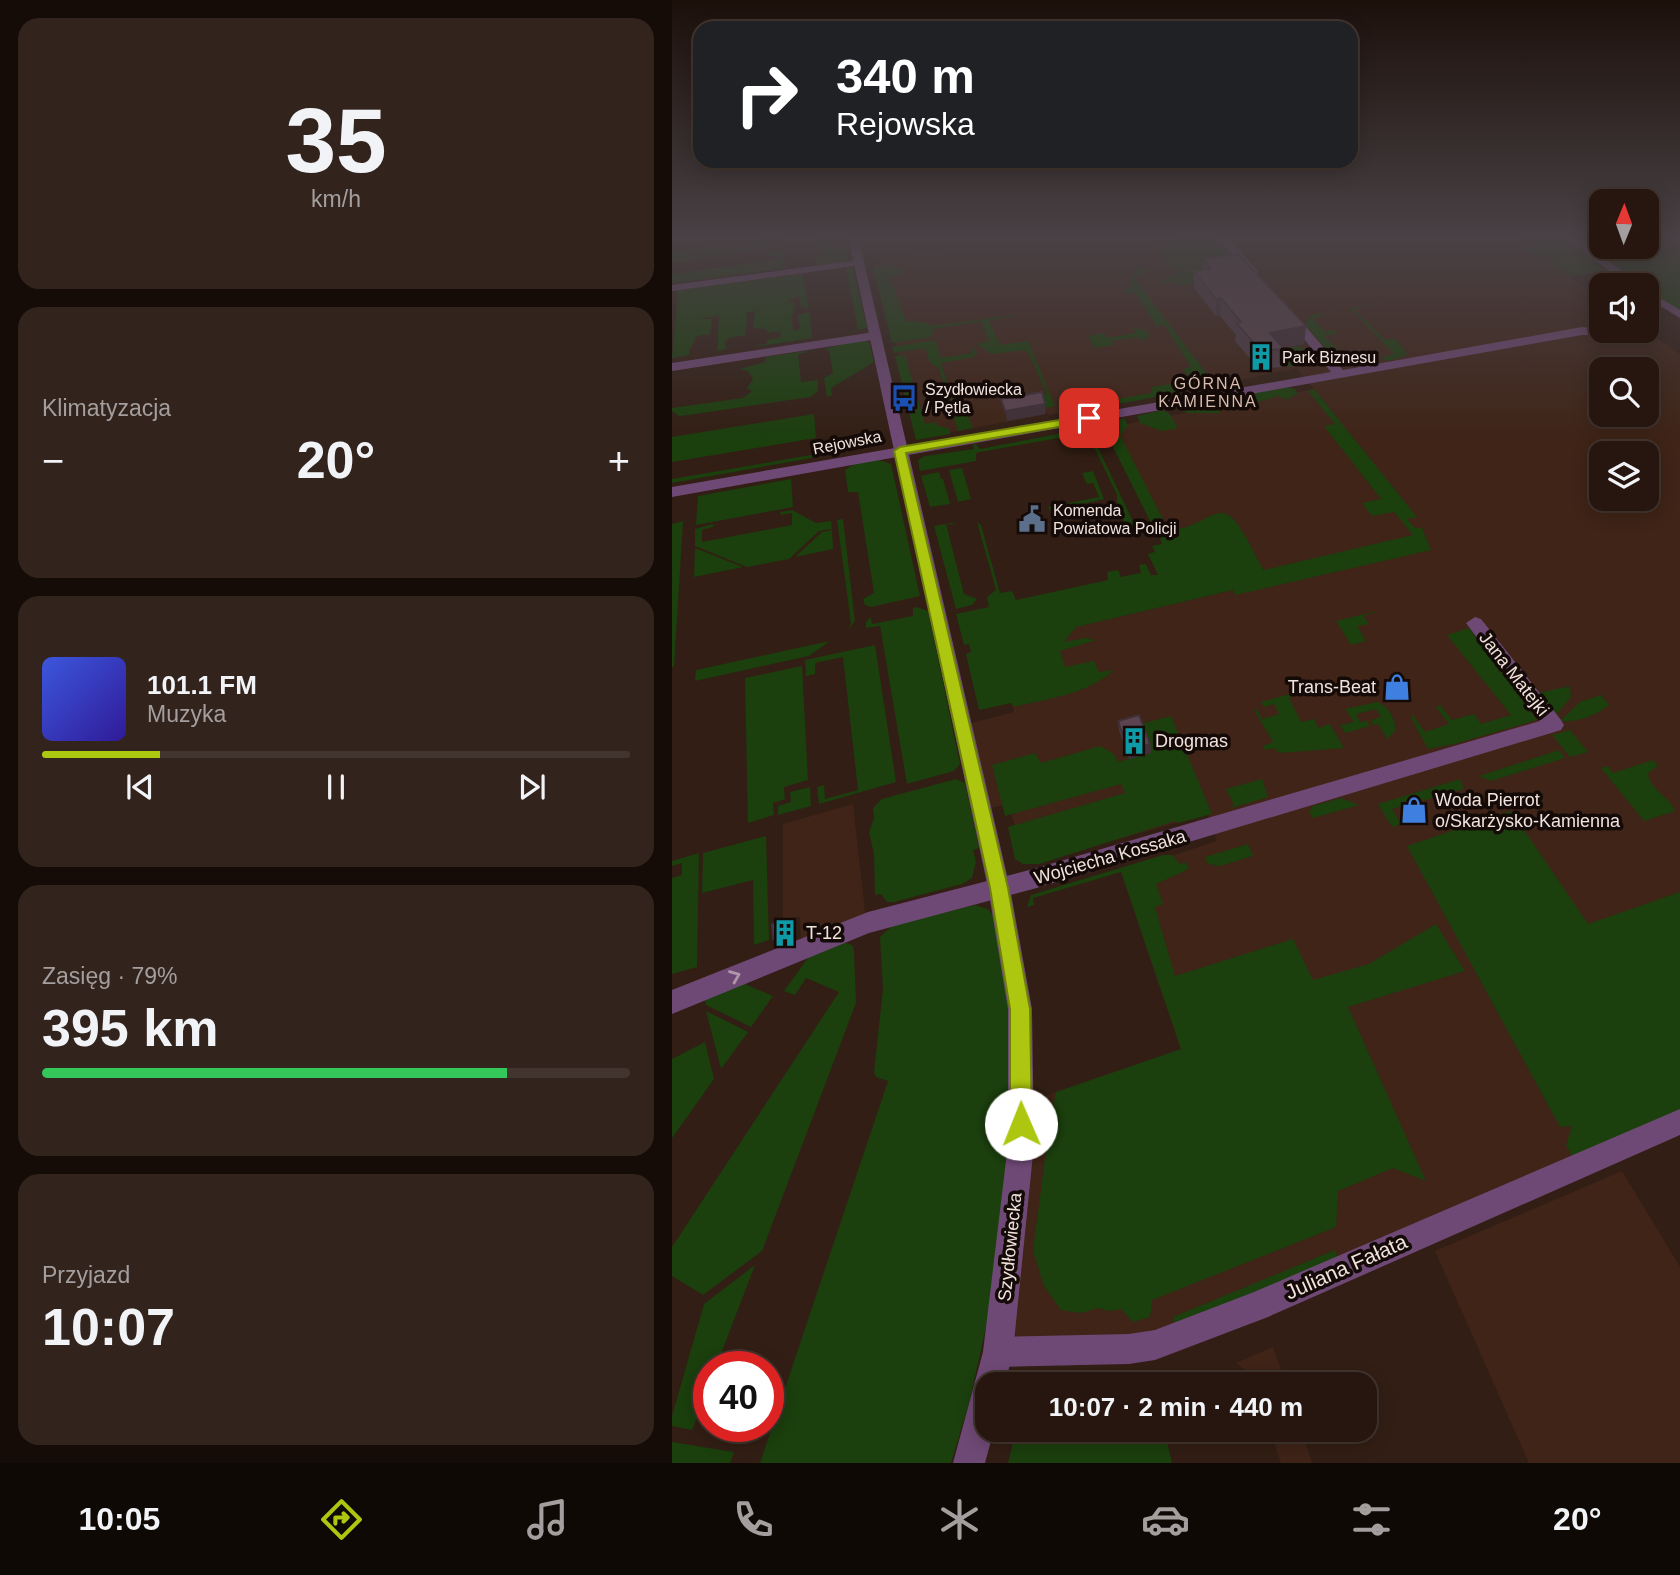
<!DOCTYPE html>
<html lang="pl">
<head>
<meta charset="utf-8">
<style>
  body { margin:0; font-family:Arial,sans-serif; background:#32231d; color:#f1f3f6; height:100vh; display:flex; flex-direction:column; font-size:26px; white-space:nowrap }
  * { box-sizing:border-box; margin:0 }
  p { font-size:23px; color:#a49f9e }
  .icon { flex:none; width:38px; height:38px; fill:none; stroke:currentColor; stroke-width:2; stroke-linecap:round; stroke-linejoin:round }
  .map { position:relative; flex:1; overflow:hidden }
  .side { display:flex; flex-direction:column; gap:18px; padding:18px; background:#150c08; width:672px }
  .side>* { flex:none }
  .hud { position:absolute; left:21px; top:21px; width:665px; height:147px; border-radius:21px; box-shadow:0 4px 18px #0003,0 0 0 2px #42352f; background:#202124; color:#fff; overflow:hidden }
  .needle { width:46px; rotate:1deg }
  .buttons { position:absolute; left:917px; top:189px; display:grid; gap:14px }
  .buttons a { display:grid; place-items:center; width:70px; height:70px; border-radius:14px; background:#26160f; box-shadow:0 4px 18px #0003,0 0 0 2px #42352f; font-size:35px }
  .speed { position:absolute; left:21px; top:1351px; display:flex; gap:14px; font-size:35px; font-weight:700; text-align:center }
  .speed>* { display:grid; place-content:center; width:91px; height:91px; border-radius:50%; background:#26160f; box-shadow:0 4px 18px #0003,0 0 0 2px #42352f; line-height:1 }
  .speed .limit { border:10px solid #d22; background:#fff; color:#111 }
  .pin { position:absolute; display:grid; place-items:center; width:60px; height:60px; color:#fff; margin:-30px; border-radius:14px; box-shadow:0 4px 10px #0006 }
  .me { position:absolute; width:77px; margin:-38px; rotate:359deg; stroke-linejoin:round; filter:drop-shadow(0 0 5px #0008) }
  .turn { display:flex; align-items:center; gap:24px; height:147px; padding:0 28px; font-size:32px }
  .turn .icon { width:91px; height:91px; stroke-width:2.5 }
  .turn b { display:block; font-size:49px; line-height:60px }
  .big { font-size:52px; font-weight:700; line-height:1.1 }
  .side .tile { flex:1; display:flex; flex-direction:column; justify-content:center; gap:10px; min-width:0; padding:0 24px; border-radius:21px; background:#32231d }
  .side .dial { align-items:center; gap:0 }
  .dial b { font-size:91px; line-height:1 }
  .song { display:flex; align-items:center; gap:21px }
  .cover { width:84px; height:84px; border-radius:10px; background:linear-gradient(135deg,hsl(230 70% 55%),hsl(250 70% 35%)) }
  .played { height:7px; border-radius:4px; background:linear-gradient(90deg,#adc60f 20%,#42352f 20%) }
  .keys { display:flex; justify-content:space-around; direction:ltr }
  .heat { display:flex; justify-content:space-between; align-items:center; font-size:38px; direction:ltr }
  .charge { height:10px; border-radius:5px; background:linear-gradient(90deg,#34c759 79%,#42352f 0) }
  .trip { position:absolute; left:303px; top:1372px; width:402px; height:70px; border-radius:21px; background:#26160f; box-shadow:0 4px 18px #0003,0 0 0 2px #42352f; font-weight:700; line-height:70px; text-align:center }
  .menu { display:flex; height:112px; justify-content:space-around; align-items:center; background:#0f0906; color:#a49f9e }
  .menu .icon { width:49px; height:49px }
  .menu .selected { color:#adc60f }
  .menu b { font-size:32px; color:#f1f3f6 }
  main { display:flex; flex:1; min-height:0 }
  .map>svg:first-child { display:block }
  .built { fill:#3f2417; fill-rule:evenodd }
  .green { fill:#1b3f0d }
  .lines { fill:none; stroke-linecap:round; stroke-linejoin:round }
  .stream { stroke:#277285; stroke-width:3.5 }
  .minor { fill:#6f4976; fill-rule:evenodd }
  .tertiary { fill:#6f4976; fill-rule:evenodd }
  .wall { fill:#4e3a45 }
  .shaded-wall { fill:#403038 }
  .building { fill:#5b4450; stroke:#403038; stroke-width:2 }
  .oneway { stroke:#b096a9 }
  .route { fill:#adc60f; stroke:#70810a; stroke-width:2 }
  .labels { text-anchor:middle; stroke-width:7; stroke-linejoin:round; paint-order:stroke }
  .far-poi-label { font-size:16px; fill:#f1e2dc; stroke:#140a07; text-anchor:start }
  .far-neighbourhood-label { font-size:16px; letter-spacing:2px; fill:#d9bdb0; stroke:#140a07 }
  .far-street-label { font-size:16px; fill:#f1e2dc; stroke:#140a07 }
  .street-label { font-size:18px; fill:#f1e2dc; stroke:#140a07 }
  .poi-label { font-size:18px; fill:#f1e2dc; stroke:#140a07; text-anchor:start }
  .near-street-label { font-size:21px; fill:#f1e2dc; stroke:#140a07 }
</style>
</head>
<body>
<main>
<section class="side">
<div class="tile dial"><b>35</b><p>km/h</p></div>
<div class="tile"><p>Klimatyzacja</p>
<div class="heat"><a>−</a><b class="big">20°</b><a>+</a></div>
</div>
<div class="tile">
<div class="song"><i class="cover"></i><div><b>101.1 FM</b><p>Muzyka</p></div></div>
<div class="played"></div>
<div class="keys"><svg class="icon" aria-label="previous" viewBox="0 0 24 24"><path d="M18 5L8 12l10 7zM5 5v14"/></svg><svg class="icon" aria-label="pause" viewBox="0 0 24 24"><path d="M8 5v14M16 5v14"/></svg><svg class="icon" aria-label="next" viewBox="0 0 24 24"><path d="M6 5l10 7-10 7zM19 5v14"/></svg></div>
</div>
<div class="tile"><p>Zasięg · 79%</p><b class="big">395 km</b><div class="charge"></div></div>
<div class="tile"><p>Przyjazd</p><b class="big">10:07</b></div>
</section>
<div class="map">
<svg width="1008" height="1463" viewBox="0 0 1008 1463">
  <rect width="100%" height="100%" fill="#321e14"/>
  <path class="built" d="M272,236H840L929,299V331H975L1008,354V1107L571,1308L480,1340L329,1348L352,1103L509,1050L449,872L545,841L536,814L372,860L350,854L337,804L319,808L299,723L342,712L326,645L561,590L592,570L580,551L492,533L438,427L642,389L625,368L525,389L523,386L510,388L511,391L407,408H391L389,413L376,415L372,407L363,409L366,416L247,438L222,337L207,258L277,249ZM929,369H975V415H929ZM929,453H975V499H929Z
    M181,804L194,920L129,943L128,917L111,921V824Z
    M950,1171L1008,1267V1463H857L763,1251Z
    M601,1347L614,1384H584L582,1378L564,1363Z
    M598,1430H629L640,1463H609Z"/>
  <path class="green" d="M104,236H110L111,248H95L0,263V251L103,238Z
    M141,236H172L177,258L171,262L144,266V255L150,254L148,249H143Z
    M509,236H541L568,266L526,270L535,281L508,285L498,282L486,284L489,281L485,279L491,280L514,269L500,270L482,244L506,238Z
    M847,236C894,236 903,232 932,271L898,276L876,261L889,259L865,256L850,246L863,244Z
    M899,236H929V247H975V236H991L1008,254V313L975,291V285C950,285 921,249 899,236Z
    M111,250L113,268L0,283V274L106,260V254L96,255V251Z
    M219,264L234,272L218,278L234,321L257,323L258,326L349,314L317,321L328,345L356,341L383,406L373,408L366,396L375,394L357,354L352,350L319,354L305,344L317,341L309,321L261,329L260,337L220,343L201,267Z
    M174,267L181,268L195,328L151,336L186,330Z
    M471,267L473,270L480,269L463,279L544,386L525,389L511,369L519,367L492,325L484,326L463,293L454,294L451,290L460,288L455,282L461,281L458,276L466,272L463,268Z
    M130,274L137,308L129,307L127,296L116,301L124,304L119,319L122,331L128,329L126,315L138,312L140,338L81,347L95,343V340L109,337L108,331L95,333L94,329L81,328L83,311L75,312L74,335L57,338L52,343L55,349L45,351L47,316L26,319H40L38,334L24,336L20,347L17,348V355L0,358L6,290Z
    M713,302L682,309L713,340L723,339L735,353L731,357L714,361L709,358L722,354L678,308Z
    M670,309L648,314L650,316L641,319L653,332L662,330L665,333L652,336L669,353L678,352L687,361L696,360V364L669,366L633,325L639,315Z
    M461,328L474,330L478,336L468,341L465,337L439,341L441,345L423,348L416,336L432,333L435,338L464,333Z
    M188,340L197,342L202,362L159,388L160,395L155,397L152,378L161,373L157,351L152,349Z
    M263,340L269,358L300,353L298,347L305,352L301,357L269,363L285,416L295,414L301,428L286,431L267,368L258,363L253,348L222,353L220,347Z
    M627,346L636,352L641,362L614,367L610,361L611,349Z
    M133,351L137,352L126,354L129,382L146,380V391L138,397L16,415L7,416L0,411V408L71,398L80,391L75,388L81,379L76,371L68,369L93,362L94,357Z
    M233,355L253,424L263,422L264,425L278,429V434L244,440L223,356Z
    M499,384L509,386L511,392L413,410L403,406L406,397L414,394L419,398L415,399L416,401L443,394L445,399L479,393V387Z
    M615,387L623,389L626,394L613,400L607,396L574,405L548,407L547,413H515L510,409L516,405Z
    M642,389L745,517L735,519L743,528H750L759,550L563,595L561,590L404,627L392,642L413,638L424,640L388,651L393,667L422,661L427,672L442,670C416,694 375,699 341,707L340,703L307,710L294,654L299,652L297,644L292,645L284,614L317,607L315,597L324,590L305,522L309,525L328,593L340,591L344,600L436,580L435,572L446,570L449,577L469,573L467,565L474,564L479,575H486L476,554L483,552L480,546L490,544L485,528L482,529L441,447L436,436L442,435L438,427L428,428L431,421L453,419L456,426L448,435L494,525C514,537 536,511 551,513C568,516 582,556 592,570L741,535L722,512L700,516L690,503L709,499L652,426L663,424L636,391Z
    M490,410L497,413L506,428L490,431L468,423L465,416Z
    M142,414L144,438L0,462V437Z
    M389,428L399,430L401,439L391,442L387,438L308,452L304,453V461L248,471L246,460L253,456L302,449L301,444H304L308,449L391,433Z
    M418,431L467,534L459,536L445,506V495L415,432Z
    M145,454V457L0,483V479Z
    M207,460L219,464L248,596L199,607L193,605L191,599L202,593L186,492H176L173,470L182,464Z
    M290,468L299,499L286,502L277,470Z
    M421,471L432,499L378,511L376,507L427,497L421,483L415,484L410,473Z
    M267,472L269,479H271L278,504L258,507L249,476Z
    M119,479L121,507L24,525L26,496Z
    M120,510L144,523L159,521L160,529L147,531L117,559L75,567L23,546V529L41,524V527L30,530V542L120,525V513L109,515L108,512Z
    M171,519L183,621L177,629L179,623L165,520Z
    M11,521L2,667H0V524Z
    M279,523L285,525L274,524L292,594L305,599L300,605L284,609L262,526Z
    M160,530L161,549L123,557L150,532Z
    M23,548L71,567L22,577Z
    M245,607L256,611L288,764L282,771L235,784L208,626L194,628V622L199,617L200,624L241,616V608Z
    M709,610L691,616L697,624L685,626L694,641L679,645L664,621Z
    M797,628L865,720L782,744L756,749L740,720V714L753,732L777,724L764,707L768,705L780,720L802,714L809,724L839,715L775,635Z
    M158,641L137,656L23,681L24,670Z
    M203,645L224,782L147,804L145,787L152,785L153,799L186,790L171,657L143,663V674L134,676L133,660Z
    M130,666L136,780L112,787L113,799L101,803L102,815L76,823L73,678Z
    M898,686L899,697L883,716L866,693Z
    M621,693L622,696L617,698L629,722L642,719L646,728L658,724L672,748L607,753L602,748L593,750L591,746L601,742L582,710L585,709L590,719L607,714L602,704L592,707L589,702Z
    M929,695L937,705C926,715 904,723 888,721L908,702Z
    M705,702C716,705 723,719 724,730L715,739L706,724L701,725L699,720L709,717L704,709L684,714L688,722L695,721L698,726L673,733L668,725L682,722L673,709Z
    M499,716L540,814L506,823L503,821L367,864H351L343,859L336,827L453,793L449,784L333,816L320,765L363,753L369,763L428,746L442,754L446,762L478,753L468,724Z
    M898,730L916,752L898,757L880,735Z
    M887,750L893,758L819,781L807,776Z
    M981,760L986,766L976,773C979,792 997,795 1003,811L972,821L929,768L936,766L941,773Z
    M284,779L293,783L307,848L301,850L304,862L300,878L290,884L222,902H215L209,894L203,895L202,854L197,832L202,818L201,808L210,799Z
    M590,779L596,797L556,809L562,805L554,789Z
    M788,779L792,789L720,809L729,824L720,827L706,804Z
    M138,787L139,806L106,815V806L119,802L118,792Z
    M669,798L687,805L641,818L637,812L641,806Z
    M839,811L916,924L1008,892V1111L900,1156L894,1145L900,1126L888,1127L735,846Z
    M94,836L97,940L82,945L81,880L30,893L31,853Z
    M576,844L581,856L548,866L536,864L533,857Z
    M27,853L25,967L0,974V878L10,875V863L0,866V861Z
    M491,855H500L508,864L514,862L517,869L484,884L491,904L483,907L503,976L621,939L641,980L697,964L764,924L793,971L676,1007L754,1181L721,1168L666,1191L664,1227L480,1300L478,1317L461,1322L449,1309L437,1311L425,1308L410,1313L389,1310L372,1286L361,1251L377,1127L384,1092L509,1049L449,872L361,898L362,905L355,907L359,895Z
    M303,905L316,909L322,916L337,1012L335,1165L315,1322L298,1400L279,1463H88L216,1081L204,1077L202,1072L211,989L208,937L221,925Z
    M170,942L180,945L182,951L184,1003L90,1251L31,1295L0,1276V1247L167,992L134,978L123,995L112,991L138,955Z
    M66,981L101,996L79,1027L34,1005L32,997Z
    M34,1011L76,1032L49,1069Z
    M33,1042L42,1079L0,1138V1059Z
    M663,1250L666,1258L503,1325L501,1317Z
    M83,1265L44,1367H37V1387L20,1430L0,1426V1416L32,1304Z
    M344,1430H492L500,1463H336Z
    M0,1442L62,1452L58,1463H0Z"/>
  <g class="lines">
    <path class="stream" d="M1006,236L1008,238"/>
    <path class="minor" d="M544,236H554L586,272V276H578Z
      M891,236H902L969,285H956Z
      M186,260L190,261V265L0,291V285Z
      M975,290L1008,310V318L975,298Z
      M614,313H622L671,370L910,327L927,329L939,339L933,343L920,335H910L0,497V487L659,372L614,317Z
      M202,332L208,336L206,339L0,371V363Z
      M803,617L809,619L889,720L892,725L889,730L361,889L197,933L0,1014V990L196,912L361,869L868,721L797,627L794,623Z
      M1008,1109V1135L596,1317L483,1360L457,1364L326,1367L315,1363L311,1352L315,1341L326,1337L457,1334L483,1330L582,1292Z"/>
    <path class="tertiary" d="M176,236H186L338,888L360,1009L362,1144L341,1352L333,1384H315V1430H322L313,1463H281L311,1352L336,1144V1009L316,888Z"/>
  </g>
  <path class="wall" d="M531,259L634,326L632,344L611,348L612,349L610,367L587,369L563,341L564,335L548,316H544L522,288V271L531,270Z
    M446,721L478,744L479,753L457,759L447,730Z"/>
  <path class="shaded-wall" d="M549,298L548,316H544V299Z
    M634,326L632,344L596,350L598,333Z
    M373,404L374,414L335,421L333,411Z
    M478,744L479,753L457,759L456,750Z
    M118,919L121,923L122,937L104,943L101,939Z"/>
  <path class="building" d="M566,254L634,326L598,333L612,349L589,351L564,323L569,322L549,298L544,299L522,271L539,269L531,259Z
    M370,392L373,404L333,411L329,399Z
    M467,715L478,744L456,750L446,721Z
    M118,919L119,934L101,939L100,924Z"/>
  <defs><path id="oneway-chevron" d="M-2-3.5L2.5 0L-2 3.5" fill="none" stroke-width="1.6" stroke-linecap="round" stroke-linejoin="round" transform="scale(1.75)"/></defs>
  <use class="oneway" href="#oneway-chevron" transform="translate(63 976) rotate(-22)"/>
  <linearGradient id="sky" x2="0" y2="1"><stop stop-color="#1c100b"/><stop offset="0.54" stop-color="#494145"/><stop offset="1" stop-color="#494145" stop-opacity="0"/></linearGradient>
  <rect width="1008" height="440" fill="url(#sky)"/>
  <path class="route" d="M417,415L421,416V421L234,453L336,888L358,1009L360,1124L357,1132L349,1135L341,1132L338,1124V1009L318,888L222,451L228,447Z"/>
  <defs>
    <symbol id="building-bare" viewBox="-9 -9 18 18"><path d="M-4-6H4V6H1V3H-1V6H-4ZM-2.5-4.3h1.7v1.8h-1.7ZM.8-4.3h1.7v1.8H.8ZM-2.5-1h1.7V.8h-1.7ZM.8-1h1.7V.8H.8Z" fill="#0f9aa8" stroke="#140a07" stroke-width="2.5" paint-order="stroke"/></symbol>
    <symbol id="bus-bare" viewBox="-9 -9 18 18"><path d="M-5-6H5V4H4V6H2V4H-2V6H-4V4H-5ZM-3.5-4V0h7V-4ZM-3.5 1.2v1.5H-2V1.2ZM2 1.2v1.5H3.5V1.2Z" fill="#1a4fb4" stroke="#140a07" stroke-width="2.5" paint-order="stroke"/></symbol>
    <symbol id="civic-bare" viewBox="-9 -9 18 18"><path d="M-.6-6.5H3V-4.5H.6V-3L4-1V1h2V6H-6V1h2V-1L-.6-3ZM-1.2 2.5V6h2.4V2.5Z" fill="#5c6f8a" stroke="#140a07" stroke-width="2.5" paint-order="stroke"/></symbol>
    <symbol id="shop-bare" viewBox="-9 -9 18 18"><path d="M-5-2.5h2.3a2.7 3.5 0 0 1 5.4 0H5L5.5 6h-11ZM-1.5-2.5h3a1.5 2.3 0 0 0-3 0Z" fill="#3f7fe0" stroke="#140a07" stroke-width="2.5" paint-order="stroke"/></symbol>
  </defs>
  <g fill-rule="evenodd">
    <use href="#building-bare" x="570" y="338" width="38" height="38"/>
    <use href="#bus-bare" x="213" y="379" width="38" height="38"/>
    <use href="#civic-bare" x="341" y="500" width="38" height="38"/>
    <use href="#shop-bare" x="706" y="668" width="38" height="38"/>
    <use href="#building-bare" x="443" y="722" width="38" height="38"/>
    <use href="#shop-bare" x="723" y="791" width="38" height="38"/>
    <use href="#building-bare" x="94" y="914" width="38" height="38"/>
  </g>
  <g class="labels">
    <g class="far-poi-label">
      <text x="610" y="363">Park Biznesu</text>
      <text x="253" y="395">Szydłowiecka<tspan x="253" dy="18">/ Pętla</tspan></text>
      <text x="381" y="516">Komenda<tspan x="381" dy="18">Powiatowa Policji</tspan></text>
    </g>
    <g class="far-neighbourhood-label">
      <text x="536" y="389">GÓRNA<tspan x="536" dy="18">KAMIENNA</tspan></text>
    </g>
    <g class="far-street-label">
      <text transform="translate(175 442) rotate(-11)" y="6">Rejowska</text>
    </g>
    <g class="street-label">
      <text transform="translate(842 674) rotate(52)" y="6">Jana Matejki</text>
      <text transform="translate(438 857) rotate(-16)" y="6">Wojciecha Kossaka</text>
      <text transform="translate(338 1247) rotate(-84)" y="6">Szydłowiecka</text>
    </g>
    <g class="poi-label">
      <text x="704" y="693" text-anchor="end">Trans-Beat</text>
      <text x="483" y="747">Drogmas</text>
      <text x="763" y="806">Woda Pierrot<tspan x="763" dy="21">o/Skarżysko-Kamienna</tspan></text>
      <text x="134" y="939">T-12</text>
    </g>
    <g class="near-street-label">
      <text transform="translate(674 1267) rotate(-24)" y="7">Juliana Fałata</text>
    </g>
  </g>
</svg>
<div class="buttons">
<a><svg class="needle" viewBox="-14 -14 28 28"><path d="M0-13l5 13h-10z" fill="#e53935"/><path d="M0 13l5-13h-10z" fill="#a49f9e"/></svg></a>
<a><svg class="icon" aria-label="sound" viewBox="0 0 24 24"><path d="M4 9h4l5-4v14l-5-4H4zM17 9q2 3 0 6"/></svg></a>
<a><svg class="icon" aria-label="search" viewBox="0 0 24 24"><circle cx="10" cy="10" r="6"/><path d="M15 15l6 6"/></svg></a>
<a><svg class="icon" aria-label="layers" viewBox="0 0 24 24"><path d="M12 4l9 5-9 5-9-5zM3 14l9 5 9-5"/></svg></a>
</div>
<div class="speed"><div class="limit">40</div></div>
<div class="pin" style="left:417px;top:418px;background:#d93025"><svg class="icon" aria-label="arrive" viewBox="0 0 24 24"><path d="M6 21V4h12l-3 4 3 4H6"/></svg></div>
<svg class="me" style="left:349px;top:1124px" viewBox="-20 -20 40 40"><circle r="19" fill="#fff"/><path d="M0-13L10 11 0 6-10 11z" fill="#adc60f"/></svg>
<div class="trip">10:07 · 2 min · 440 m</div>
<div class="hud">
<div class="turn"><svg class="icon" aria-label="right" viewBox="0 0 24 24"><path d="M7 20v-9h11M14 6l5 5-5 5"/></svg><div><b>340 m</b>Rejowska</div></div>
</div>
</div>
</main>
<nav class="menu">
<b>10:05</b>
<svg class="icon selected" aria-label="directions" viewBox="0 0 24 24"><path d="M12 3l9 9-9 9-9-9zM9 14v-3h6M13 9l2 2-2 2"/></svg>
<svg class="icon" aria-label="music" viewBox="0 0 24 24"><path d="M9 18V5l10-2v13"/><circle cx="6" cy="18" r="3"/><circle cx="16" cy="16" r="3"/></svg>
<svg class="icon" aria-label="phone" viewBox="0 0 24 24"><path d="M5 4h4l2 5-3 2q2 4 5 5l2-3 5 2v4C11 20 4 13 5 4z"/></svg>
<svg class="icon" aria-label="climate" viewBox="0 0 24 24"><path d="M12 3v18M4 7l16 10M4 17L20 7"/></svg>
<svg class="icon" aria-label="car" viewBox="0 0 24 24"><path d="M5 17H2v-5l4-1 3-4h7l3 4 3 1v5h-3M9 17h6M6 11h13"/><circle cx="7" cy="17" r="2"/><circle cx="17" cy="17" r="2"/></svg>
<svg class="icon" aria-label="filters" viewBox="0 0 24 24"><path d="M4 7h16M4 17h16"/><circle cx="9" cy="7" r="2"/><circle cx="15" cy="17" r="2"/></svg>
<b>20°</b>
</nav>
</body>
</html>
